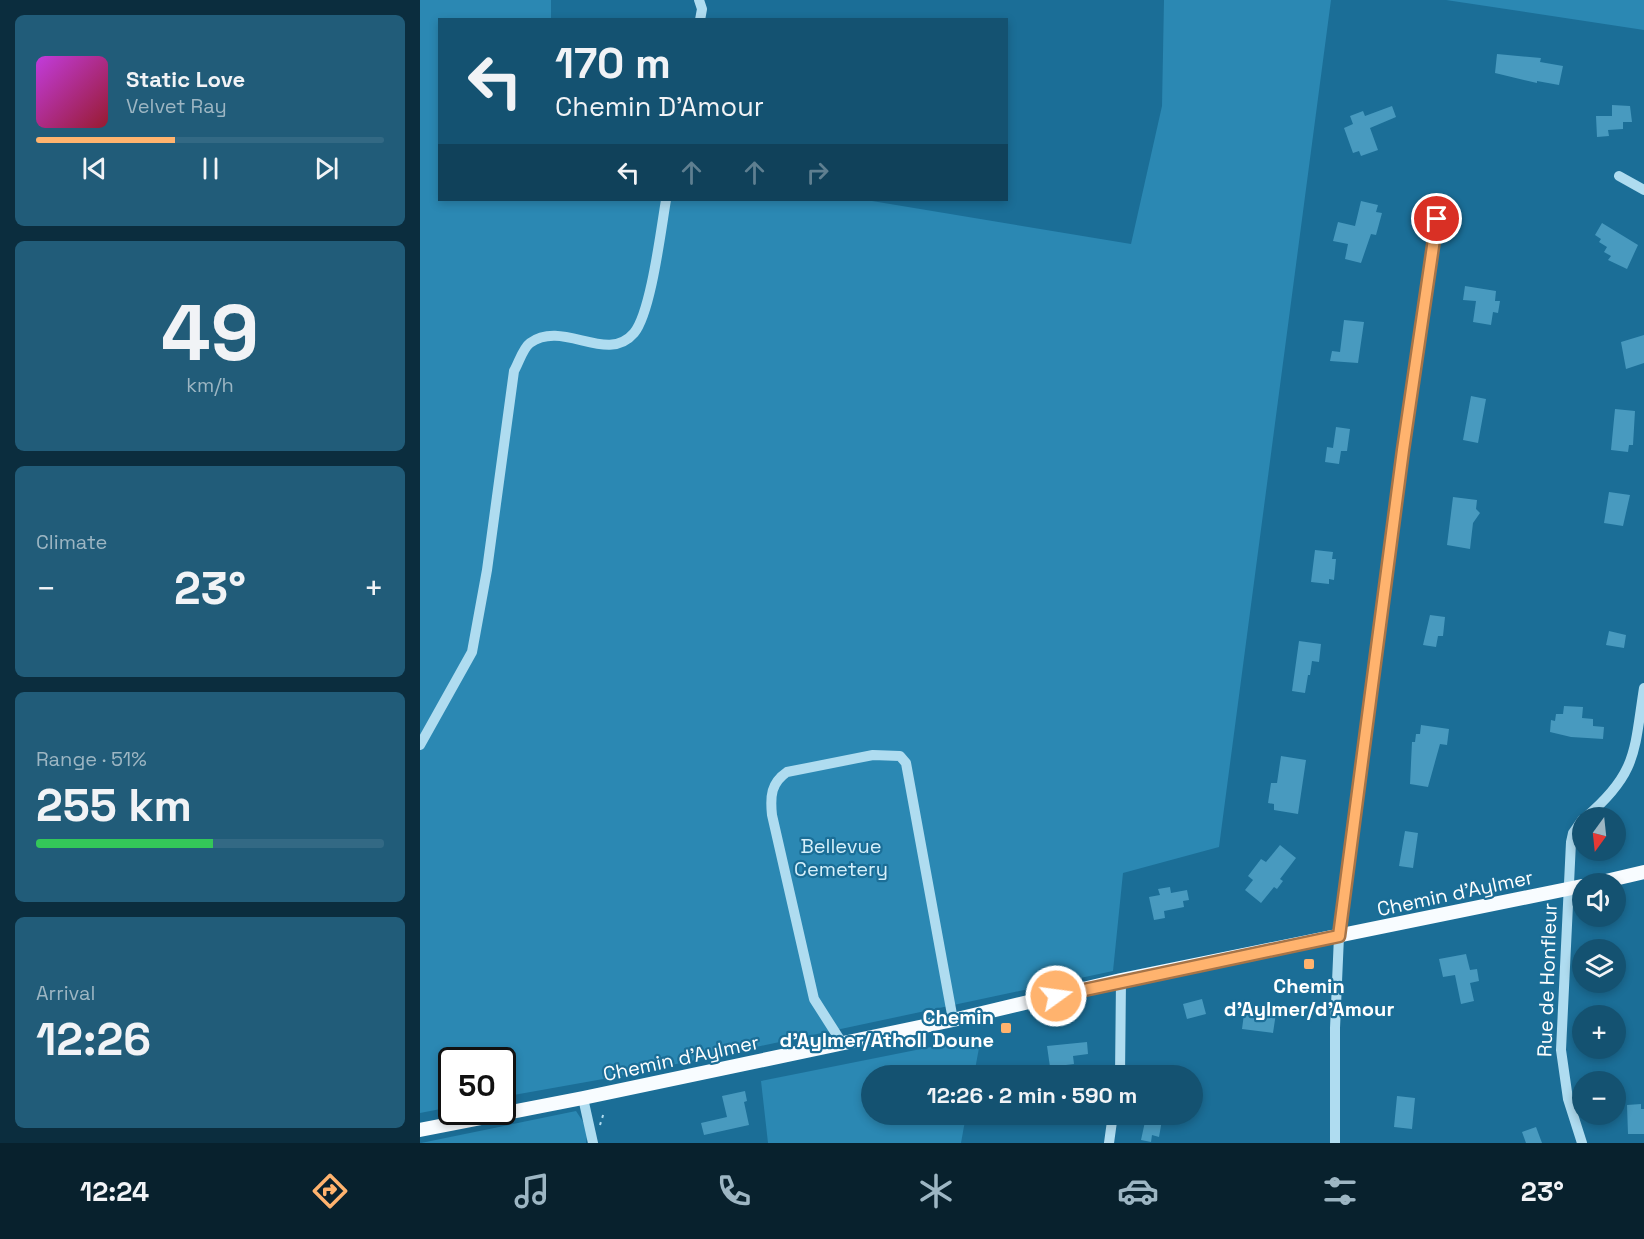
<!DOCTYPE html>
<html lang="en">
<head>
<meta charset="utf-8">
<style>
  body { margin:0; font-family:"Space Grotesk",sans-serif; background:#215c79; color:#f1f3f6; height:100vh; display:flex; flex-direction:column; font-size:22px; white-space:nowrap }
  * { box-sizing:border-box; margin:0 }
  p { font-size:20px; color:#9db6c3 }
  .icon { flex:none; width:33px; height:33px; fill:none; stroke:currentColor; stroke-width:2; stroke-linecap:round; stroke-linejoin:round }
  .map { position:relative; flex:1; overflow:hidden }
  .sheet { display:flex; flex-direction:column; gap:15px; padding:15px; background:#0b2d3e; width:420px }
  .sheet>* { flex:none }
  .guide { position:absolute; left:18px; top:18px; width:570px; height:183px; border-radius:0px; box-shadow:0 3px 9px #0003; background:#145271; color:#f1f3f6; overflow:hidden }
  .needle { width:39px; rotate:195deg }
  .fabs { position:absolute; left:1152px; top:807px; display:grid; gap:12px }
  .fabs a { display:grid; place-items:center; width:54px; height:54px; border-radius:50%; background:#145271; box-shadow:0 3px 9px #0003; font-size:30px }
  .speed { position:absolute; left:18px; top:1047px; display:flex; gap:12px; font-size:30px; font-weight:700; text-align:center }
  .speed>* { display:grid; place-content:center; width:78px; height:78px; border-radius:50%; background:#145271; box-shadow:0 3px 9px #0003; line-height:1 }
  .speed .limit { border:3px solid #111; border-radius:9px; background:#fff; color:#111 }
  .pin { position:absolute; display:grid; place-items:center; width:51px; height:51px; color:#fff; margin:-26px; border:3px solid #fff; border-radius:50%; box-shadow:0 2px 6px #0007 }
  .me { position:absolute; width:66px; margin:-33px; rotate:76deg; stroke-linejoin:round; filter:drop-shadow(0 0 4px #0008) }
  .turn { display:flex; align-items:center; gap:21px; height:126px; padding:0 18px; font-size:27px }
  .turn .icon { width:78px; height:78px; stroke-width:2.5 }
  .turn b { display:block; font-size:42px; line-height:51px }
  .lanes { display:flex; align-items:center; height:57px; padding:0 18px; background:#0003; justify-content:center; gap:30px; direction:ltr }
  .lanes .off { opacity:.35 }
  .big { font-size:45px; font-weight:700; line-height:1.1 }
  .sheet .card { flex:1; display:flex; flex-direction:column; justify-content:center; gap:9px; min-width:0; padding:0 21px; border-radius:9px; background:#215c79 }
  .sheet .dial { align-items:center; gap:0 }
  .dial b { font-size:78px; line-height:1 }
  .song { display:flex; align-items:center; gap:18px }
  .cover { width:72px; height:72px; border-radius:9px; background:linear-gradient(135deg,hsl(290 70% 55%),hsl(350 70% 35%)) }
  .played { height:6px; border-radius:3px; background:linear-gradient(90deg,#ffb36e 40%,#336984 40%) }
  .keys { display:flex; justify-content:space-around; direction:ltr }
  .heat { display:flex; justify-content:space-between; align-items:center; font-size:33px; direction:ltr }
  .charge { height:9px; border-radius:4px; background:linear-gradient(90deg,#34c759 51%,#336984 0) }
  .trip { position:absolute; left:441px; top:1065px; width:342px; height:60px; border-radius:30px; background:#145271; box-shadow:0 3px 9px #0003; font-weight:700; line-height:60px; text-align:center }
  .menu { display:flex; height:96px; justify-content:space-around; align-items:center; background:#08212d; color:#9db6c3 }
  .menu .icon { width:42px; height:42px }
  .menu .on { color:#ffb36e }
  .menu b { font-size:27px; color:#f1f3f6 }
  main { display:flex; flex:1; min-height:0 }
  .map>svg:first-child { display:block }
  .green { fill:#2b88b3 }
  .building { fill:#489abf }
  .lines { fill:none; stroke-linecap:round; stroke-linejoin:round }
  .path { stroke:#afdcf0; stroke-width:2; stroke-dasharray:3 4.5; stroke-linecap:butt }
  .minor { stroke:#afdcf0; stroke-width:10 }
  .major { stroke:#f8fcff; stroke-width:14 }
  .route-casing { stroke:#a67448; stroke-width:15 }
  .route { stroke:#ffb36e; stroke-width:10 }
  .poi-dot { fill:#ffb36e; stroke:#1b6e97; stroke-width:2 }
  .labels { text-anchor:middle; stroke-width:4.5; stroke-linejoin:round; paint-order:stroke }
  .park-label { font-size:20px; fill:#d6f0fb; stroke:#1b6e97 }
  .street-label { font-size:20px; fill:#fff; stroke:#1b6e97 }
  .poi-label { font-size:20px; font-weight:bold; fill:#fff; stroke:#1b6e97 }
</style>
</head>
<body>
<main>
<section class="sheet">
<div class="card">
<div class="song"><i class="cover"></i><div><b>Static Love</b><p>Velvet Ray</p></div></div>
<div class="played"></div>
<div class="keys"><svg class="icon" aria-label="previous" viewBox="0 0 24 24"><path d="M18 5L8 12l10 7zM5 5v14"/></svg><svg class="icon" aria-label="pause" viewBox="0 0 24 24"><path d="M8 5v14M16 5v14"/></svg><svg class="icon" aria-label="next" viewBox="0 0 24 24"><path d="M6 5l10 7-10 7zM19 5v14"/></svg></div>
</div>
<div class="card dial"><b>49</b><p>km/h</p></div>
<div class="card"><p>Climate</p>
<div class="heat"><a>−</a><b class="big">23°</b><a>+</a></div>
</div>
<div class="card"><p>Range · 51%</p><b class="big">255 km</b><div class="charge"></div></div>
<div class="card"><p>Arrival</p><b class="big">12:26</b></div>
</section>
<div class="map">
<svg width="1224" height="1143" viewBox="0 0 1224 1143">
  <rect width="100%" height="100%" fill="#1b6e97"/>
  <path class="green" d="M0,0H131V19L20,20V200H446L711,244L742,106L744,0H911L799,847L703,873L693,971L200,1076L83,1097L82,1060H32L31,1107L0,1113Z
    M1026,0H1224V30Z
    M561,1037L554,1075L452,1076V1114L546,1115L541,1143H348L341,1081Z
    M156,1111L168,1129L166,1143H1Z"/>
  <path class="building" d="M1077,54L1121,58L1120,62L1143,66L1139,85L1117,81V83L1075,73Z
    M1192,105L1210,106L1212,122H1203V129L1188,130L1189,136L1177,137L1176,116H1192Z
    M972,106L976,117L950,128L958,150L941,156L939,151L933,153L924,128L933,124L930,116L943,111L945,116Z
    M941,201L958,205L956,212L962,213L956,235L951,234L941,263L925,259L928,244L913,241L918,222L935,226Z
    M1182,223L1218,245L1207,269L1188,260L1191,256L1184,252L1187,247L1179,242L1181,239L1175,235Z
    M1045,286L1076,291L1075,301H1080L1078,313L1073,312L1071,325L1053,322L1056,301L1043,300Z
    M924,320L944,322L938,363L910,361L912,351L920,352Z
    M1224,335V363L1206,369L1201,342Z
    M1051,396L1066,399L1058,443L1043,440Z
    M1195,409L1215,411L1213,445H1209L1208,452L1191,450Z
    M916,427L930,429L927,451H921L919,464L905,462L907,447L913,448Z
    M1189,492L1210,495L1203,526L1184,523Z
    M1033,497L1057,500L1056,509L1060,513L1053,523L1050,549L1027,545Z
    M895,550L913,552L912,559H916L914,580L909,579V584L891,582Z
    M1010,615L1025,617L1023,636H1018L1016,647L1003,645Z
    M1189,631L1206,635L1204,648L1186,645Z
    M879,641L901,644L899,662L892,661L890,675H888L885,693L872,691Z
    M1144,706L1163,707L1162,718L1173,719V726L1184,727L1183,739L1151,737L1130,732L1131,720L1135,721L1136,714H1143Z
    M1001,725L1029,729L1027,745L1020,744L1008,787L990,784L992,742H995L996,734H1000Z
    M861,756L886,760L878,814L854,810V804L848,803L851,783H857Z
    M985,831L998,833L993,868L979,866Z
    M860,845L876,858L860,879L863,881L857,889L854,887L841,903L825,890L833,880L828,876L841,859L846,862Z
    M750,887L751,893L767,890L769,900L763,901L764,907L744,911L745,918L734,920L729,897L740,895L738,889Z
    M1046,954L1050,970L1057,969L1059,981L1050,983L1054,1001L1041,1004L1035,975L1023,977L1019,959Z
    M782,999L786,1014L767,1019L763,1004Z
    M846,1011L856,1013L853,1033L822,1029L824,1014L845,1017Z
    M667,1042L668,1054L653,1056L654,1064L630,1067L627,1046Z
    M325,1091L327,1101L324,1102L329,1125L284,1135L281,1123L307,1117L302,1096Z
    M977,1096L995,1098L992,1129L974,1127Z
    M1221,1104V1109H1224V1134H1208L1207,1105Z
    M726,1117L742,1120L739,1137L732,1135L731,1142L721,1140Z
    M1116,1127L1122,1143H1106L1102,1132Z"/>
  <g class="lines">
    <path class="path" d="M180,1125L184,1112"/>
    <path class="minor" d="M279,0L282,9L280,20
      M1199,176L1224,190
      M0,745L52,652L67,570L94,371C99,362 103,348 110,343C143,319 187,365 214,333C231,313 241,229 246,200
      M1165,818C1218,773 1214,751 1224,688
      M422,1043L394,999L352,815C350,796 351,783 367,772L453,755L480,756L486,763L533,1020
      M700,1076L701,980
      M163,1098L173,1143
      M689,1143L693,1114
      M915,1143V1028L919,936L983,450L1017,219
      M1162,1143L1148,1099L1141,1050L1151,842L1153,833L1162,820"/>
    <path class="major" d="M1173,884L1224,872
      M0,1130L163,1098L533,1020L701,980L1162,886"/>
  </g>
  <g class="lines">
    <defs>
      <path id="route" d="M636,996L919,936L983,450L1017,219"/>
    </defs>
    <use href="#route" class="route-casing"/>
    <use href="#route" class="route"/>
  </g>
  <g class="poi-dot">
    <rect x="883" y="958" width="12" height="12" rx="3"/>
    <rect x="580" y="1022" width="12" height="12" rx="3"/>
  </g>
  <g class="labels">
    <g class="park-label">
      <text x="421" y="853">Bellevue<tspan x="421" dy="23">Cemetery</tspan></text>
    </g>
    <g class="street-label">
      <text transform="translate(1035 893) rotate(-12)" y="7">Chemin d'Aylmer</text>
      <text transform="translate(1127 980) rotate(-88)" y="7">Rue de Honfleur</text>
      <text transform="translate(261 1058) rotate(-12)" y="7">Chemin d'Aylmer</text>
    </g>
    <g class="poi-label">
      <text x="889" y="993">Chemin<tspan x="889" dy="23">d'Aylmer/d'Amour</tspan></text>
      <text x="574" y="1024" text-anchor="end">Chemin<tspan x="574" dy="23">d'Aylmer/Atholl Doune</tspan></text>
    </g>
  </g>
</svg>
<div class="fabs">
<a><svg class="needle" viewBox="-14 -14 28 28"><path d="M0-13l5 13h-10z" fill="#e53935"/><path d="M0 13l5-13h-10z" fill="#9db6c3"/></svg></a>
<a><svg class="icon" aria-label="sound" viewBox="0 0 24 24"><path d="M4 9h4l5-4v14l-5-4H4zM17 9q2 3 0 6"/></svg></a>
<a><svg class="icon" aria-label="layers" viewBox="0 0 24 24"><path d="M12 4l9 5-9 5-9-5zM3 14l9 5 9-5"/></svg></a>
<a>+</a>
<a>−</a>
</div>
<div class="speed"><div class="limit">50</div></div>
<div class="pin" style="left:1017px;top:219px;background:#d93025"><svg class="icon" aria-label="arrive" viewBox="0 0 24 24"><path d="M6 21V4h12l-3 4 3 4H6"/></svg></div>
<svg class="me" style="left:636px;top:996px" viewBox="-20 -20 40 40"><circle r="17" fill="#ffb36e" stroke="#fff" stroke-width="3"/><path d="M0-11L8 9 0 5-8 9z" fill="#fff"/></svg>
<div class="trip">12:26 · 2 min · 590 m</div>
<div class="guide">
<div class="turn"><svg class="icon" aria-label="left" viewBox="0 0 24 24"><path d="M17 20v-9H6M10 6l-5 5 5 5"/></svg><div><b>170 m</b>Chemin D'Amour</div></div>
<div class="lanes"><svg class="icon" aria-label="left" viewBox="0 0 24 24"><path d="M17 20v-9H6M10 6l-5 5 5 5"/></svg><svg class="icon off" aria-label="ahead" viewBox="0 0 24 24"><path d="M12 20V5M6 11l6-6 6 6"/></svg><svg class="icon off" aria-label="ahead" viewBox="0 0 24 24"><path d="M12 20V5M6 11l6-6 6 6"/></svg><svg class="icon off" aria-label="right" viewBox="0 0 24 24"><path d="M7 20v-9h11M14 6l5 5-5 5"/></svg></div>
</div>
</div>
</main>
<nav class="menu">
<b>12:24</b>
<svg class="icon on" aria-label="directions" viewBox="0 0 24 24"><path d="M12 3l9 9-9 9-9-9zM9 14v-3h6M13 9l2 2-2 2"/></svg>
<svg class="icon" aria-label="music" viewBox="0 0 24 24"><path d="M9 18V5l10-2v13"/><circle cx="6" cy="18" r="3"/><circle cx="16" cy="16" r="3"/></svg>
<svg class="icon" aria-label="phone" viewBox="0 0 24 24"><path d="M5 4h4l2 5-3 2q2 4 5 5l2-3 5 2v4C11 20 4 13 5 4z"/></svg>
<svg class="icon" aria-label="climate" viewBox="0 0 24 24"><path d="M12 3v18M4 7l16 10M4 17L20 7"/></svg>
<svg class="icon" aria-label="car" viewBox="0 0 24 24"><path d="M5 17H2v-5l4-1 3-4h7l3 4 3 1v5h-3M9 17h6M6 11h13"/><circle cx="7" cy="17" r="2"/><circle cx="17" cy="17" r="2"/></svg>
<svg class="icon" aria-label="filters" viewBox="0 0 24 24"><path d="M4 7h16M4 17h16"/><circle cx="9" cy="7" r="2"/><circle cx="15" cy="17" r="2"/></svg>
<b>23°</b>
</nav>
</body>
</html>
